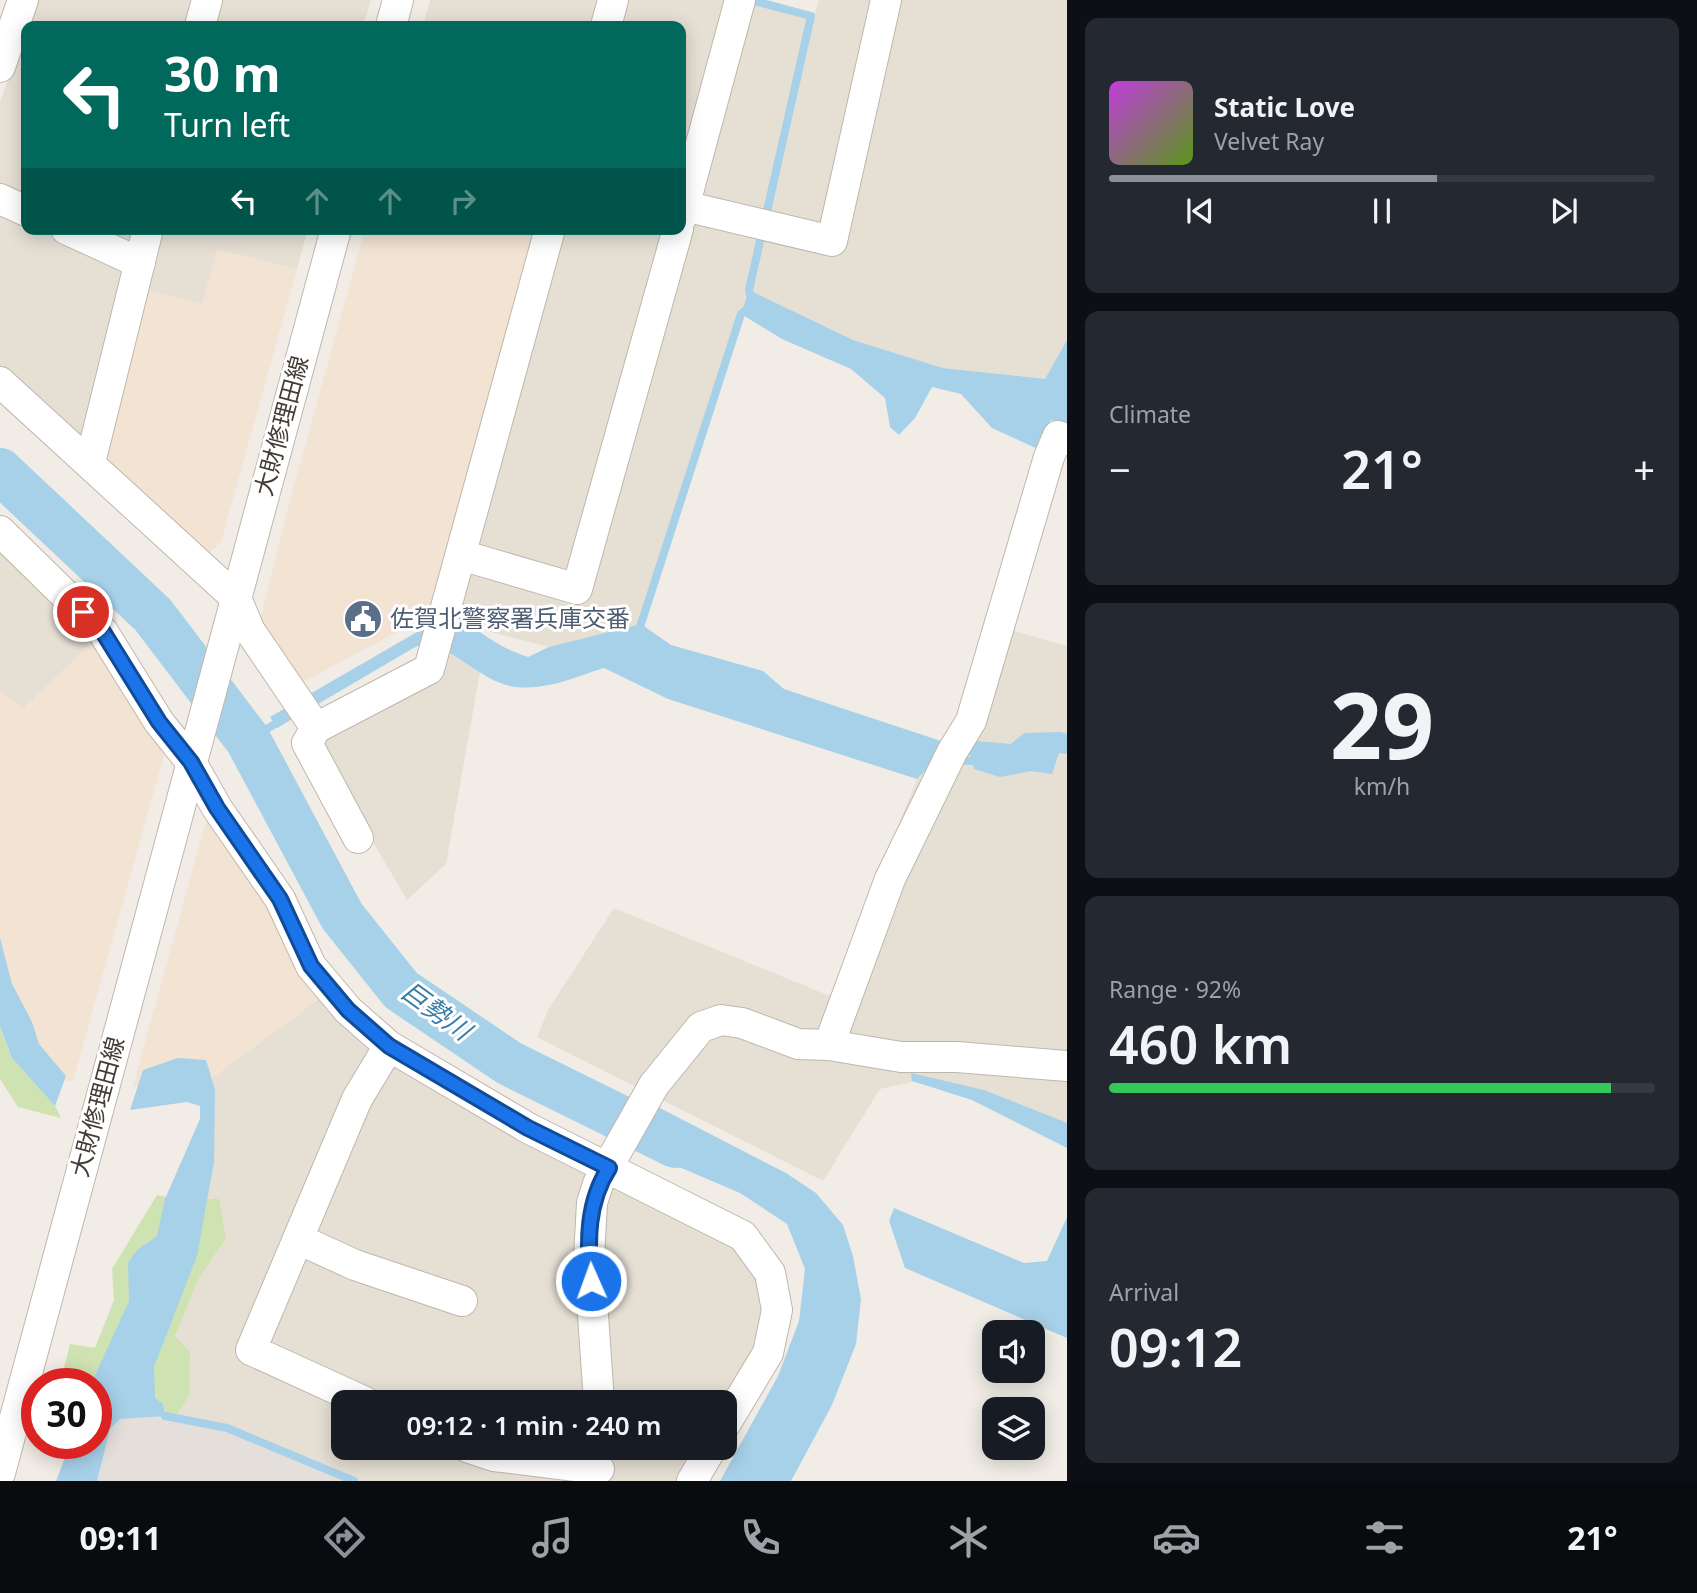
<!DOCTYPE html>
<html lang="en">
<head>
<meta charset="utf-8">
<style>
  body { margin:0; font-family:"Noto Sans","Noto Sans JP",sans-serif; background:#242831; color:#f1f3f6; height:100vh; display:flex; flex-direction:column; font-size:26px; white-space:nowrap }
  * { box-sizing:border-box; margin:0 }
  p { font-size:23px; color:#9ea1a6 }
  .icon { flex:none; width:38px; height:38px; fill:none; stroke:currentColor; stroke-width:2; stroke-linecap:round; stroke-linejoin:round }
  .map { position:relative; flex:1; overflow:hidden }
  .side { display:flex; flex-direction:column; gap:18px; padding:18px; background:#0d0f14; width:630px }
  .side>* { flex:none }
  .banner { position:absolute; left:21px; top:21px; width:665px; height:214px; border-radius:14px; box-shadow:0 4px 18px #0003; background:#00695c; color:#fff; overflow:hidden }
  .controls { position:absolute; left:982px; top:1320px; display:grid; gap:14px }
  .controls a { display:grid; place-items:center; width:63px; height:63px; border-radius:14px; background:#171b24; box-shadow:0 4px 18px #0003; font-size:35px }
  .speed { position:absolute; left:21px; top:1368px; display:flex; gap:14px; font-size:35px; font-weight:700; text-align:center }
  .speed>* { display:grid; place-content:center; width:91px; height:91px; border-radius:50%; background:#171b24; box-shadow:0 4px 18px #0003; line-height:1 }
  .speed .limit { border:10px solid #d22; background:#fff; color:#111 }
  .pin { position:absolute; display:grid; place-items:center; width:60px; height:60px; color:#fff; margin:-30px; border:4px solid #fff; border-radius:50%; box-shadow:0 2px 7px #0007 }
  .me { position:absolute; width:77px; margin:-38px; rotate:358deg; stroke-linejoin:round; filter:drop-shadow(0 0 5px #0008) }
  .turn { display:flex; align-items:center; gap:24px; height:147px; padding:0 28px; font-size:32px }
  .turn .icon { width:91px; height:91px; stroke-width:2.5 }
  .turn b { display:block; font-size:49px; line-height:60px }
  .lanes { display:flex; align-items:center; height:66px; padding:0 28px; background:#0003; justify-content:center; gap:35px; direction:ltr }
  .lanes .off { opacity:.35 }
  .big { font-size:52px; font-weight:600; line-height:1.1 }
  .side .widget { flex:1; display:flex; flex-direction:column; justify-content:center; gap:10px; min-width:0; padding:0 24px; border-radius:14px; background:#242831 }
  .side .dial { align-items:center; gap:0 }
  .dial b { font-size:91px; line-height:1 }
  .song { display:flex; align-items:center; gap:21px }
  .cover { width:84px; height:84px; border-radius:10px; background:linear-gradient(135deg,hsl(290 70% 55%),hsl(90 70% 35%)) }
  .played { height:7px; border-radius:4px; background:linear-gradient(90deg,#8c9099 60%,#363941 60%) }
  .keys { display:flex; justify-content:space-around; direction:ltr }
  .heat { display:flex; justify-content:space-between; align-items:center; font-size:38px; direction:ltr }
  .charge { height:10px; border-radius:5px; background:linear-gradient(90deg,#34c759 92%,#363941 0) }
  .trip { position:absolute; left:331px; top:1390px; width:406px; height:70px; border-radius:14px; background:#171b24; box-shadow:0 4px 18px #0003; font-weight:600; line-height:70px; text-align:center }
  .tab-bar { display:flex; height:112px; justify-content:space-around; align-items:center; background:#090b0e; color:#9ea1a6 }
  .tab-bar .icon { width:49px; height:49px }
  .tab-bar .current { color:#8c9099 }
  .tab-bar b { font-size:32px; color:#f1f3f6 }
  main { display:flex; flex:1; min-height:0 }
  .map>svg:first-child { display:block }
  .residential { fill:#e5dfd4 }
  .commercial { fill:#f2e3d3 }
  .industrial { fill:#e4dfdb }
  .green { fill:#cfe2b2 }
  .water { fill:#a7d1e9 }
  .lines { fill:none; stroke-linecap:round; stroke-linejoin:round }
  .stream { stroke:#a7d1e9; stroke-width:8 }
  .river { stroke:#a7d1e9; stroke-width:46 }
  .minor-casing { stroke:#bfb7ac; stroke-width:32 }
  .minor { stroke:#fff; stroke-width:30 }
  .route-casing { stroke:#114b97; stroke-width:18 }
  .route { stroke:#1a73e8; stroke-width:12 }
  .labels { text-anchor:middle; stroke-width:6; stroke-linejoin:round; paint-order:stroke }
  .street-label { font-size:24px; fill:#433d36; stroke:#fff }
  .service-label { font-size:24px; fill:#4e5e75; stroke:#fff; text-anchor:start }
  .water-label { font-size:26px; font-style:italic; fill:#397da5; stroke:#fff }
</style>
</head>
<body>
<main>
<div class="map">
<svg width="1067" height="1481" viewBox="0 0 1067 1481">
  <rect width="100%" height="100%" fill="#f1ede6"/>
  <path class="residential" d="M36,0H196L189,26H26Z
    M216,0H371L363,26H209Z
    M430,0H602L595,26H423Z
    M625,0H767L815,13L819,0H1067V340L1045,379L943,368L853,340L749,290L641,624L549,647L474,628L458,613L560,229H681V26H617Z
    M26,27V202L0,190V102Z
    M0,206L26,218V229H53L130,263L83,446L0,370Z
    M87,229H138L133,250Z
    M157,229H308L297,269L218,250L202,304L142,289Z
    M0,542L99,636L24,708L0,691Z
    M993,625L1067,646V1142L980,1099L917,1081L880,1089L823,1181L537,1037L548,1010L614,908L830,996L917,779L933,763L965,712Z
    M446,651L462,659L480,672L446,864L407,900L315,743Z
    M319,999L360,1039L450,1101L734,1238L761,1274L767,1312L758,1355L724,1402H343V1447H701L679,1481H354L174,1419L189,1396L175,1336L198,1280L226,1238L184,1200L205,1113L197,1089Z"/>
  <path class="commercial" d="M365,229H541L433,613L299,684L259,625L292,493Z
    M217,250L297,269L221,542L208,554L100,459L142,289L202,304Z
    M99,636L166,748L73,1081L50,1080L0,979V691L25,708Z
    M207,817L271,902L287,950L319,999L197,1089L133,1086Z"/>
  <path class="industrial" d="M135,1405L174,1419L227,1428L354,1481H79L96,1444V1432Z"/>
  <path class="green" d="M0,1028L12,1058L55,1106L61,1118L18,1107L0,1079Z
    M157,1195L184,1200L219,1199L226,1238L198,1280L175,1336L190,1352L189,1396L174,1419L135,1405L96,1384H60L70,1344L95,1348L114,1300L112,1269Z"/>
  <path class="water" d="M749,290L853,340L943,368L1045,379L1067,340V425L1051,420L1040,450L992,428L961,394L932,387L915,418L899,435L890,427L885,398L851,369L782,339L741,314Z
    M458,613C479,633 500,648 528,657L549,647L641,624L671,645L763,671L784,689L941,741L933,763L917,779L668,699L604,668C572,678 537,695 503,684C482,677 466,661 446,651L449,640L417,646L277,728L270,717L417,632L454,625Z
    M1061,732L1067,734V754L1059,753L1052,774L1031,771L1000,777L974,769L969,753L977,741L1011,744L1024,733Z
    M0,938L12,984L32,1022L39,1044L66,1076L55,1106L12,1058L0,1027Z
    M178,1058L206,1060L215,1090L214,1162L197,1256L154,1367L155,1398L163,1404L165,1416L120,1419L110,1429L97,1481H56L70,1444H96V1384H91L129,1301L128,1263L137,1250L157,1236L165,1199L200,1119V1106L187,1102L130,1110L143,1070Z
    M911,1073L984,1090L1065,1122L1067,1123V1148L972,1100L912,1081Z
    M658,1107L786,1173L816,1193L843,1225L853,1256L861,1299L856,1344L832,1405L791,1481H720L778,1376L799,1321L805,1269L787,1224L740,1193L637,1149Z
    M894,1208L1024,1263L1047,1261L1067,1217V1338L905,1268L889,1221Z"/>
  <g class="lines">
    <path class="stream" d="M754,1L811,16L767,211
      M751,299L749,290L761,237
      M641,624L741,314L747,309
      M248,740L282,720
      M954,760L971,761
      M165,1416L227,1428L354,1481"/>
    <path class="river" d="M0,471L153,615L248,740L342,916L401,990L509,1063L675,1145"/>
    <defs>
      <path id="minor" d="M200,26L207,0
        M391,26L398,0
        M606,26L613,0
        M0,67L23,0
        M0,199L26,211
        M684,206L832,241L886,0
        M681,218L740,0
        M66,229L140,263
        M0,382L236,598L250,631L316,728
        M90,463L148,229
        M0,531L103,632L159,722L191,762L217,808L280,899L311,966L348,1010L389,1046L528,1128L743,1236L770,1273L777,1310L768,1353L724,1426
        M461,555L577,589L678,229
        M358,838L307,743L316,728L429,669L550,229
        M829,1045L890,879L952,752L971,721L1049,457L1058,436L1067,440
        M298,1239L355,1265L462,1301
        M365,1402L251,1350L357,1099L389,1046
        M599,1402L589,1257L592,1203L598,1184L654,1085L701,1027L721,1020L742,1023L798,1044L829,1045L901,1057H957L1067,1066
        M467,1447L494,1456L599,1469
        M0,1473L336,229
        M692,1481L712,1447"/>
    </defs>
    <use href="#minor" class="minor-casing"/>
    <use href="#minor" class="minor"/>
  </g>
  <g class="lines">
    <defs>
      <path id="route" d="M83,612L103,632L159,722L191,762L217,808L280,899L311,966L348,1010L389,1046L528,1128L609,1168C587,1202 587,1242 591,1281"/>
    </defs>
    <use href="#route" class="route-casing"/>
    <use href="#route" class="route"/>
  </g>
  <defs>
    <symbol id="civic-disc" viewBox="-11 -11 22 22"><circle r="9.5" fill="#5c6f8a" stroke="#fff"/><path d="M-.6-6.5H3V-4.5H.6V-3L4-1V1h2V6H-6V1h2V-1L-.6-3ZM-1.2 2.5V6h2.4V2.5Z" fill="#fff"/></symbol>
  </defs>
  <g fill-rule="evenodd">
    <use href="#civic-disc" x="341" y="597" width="44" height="44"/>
  </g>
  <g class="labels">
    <g class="street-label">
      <text transform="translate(282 426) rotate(-75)" y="8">大財修理田線</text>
      <text transform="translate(98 1107) rotate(-75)" y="8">大財修理田線</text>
    </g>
    <g class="service-label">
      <text x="390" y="627">佐賀北警察署兵庫交番</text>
    </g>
    <g class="water-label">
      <text transform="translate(436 1011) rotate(36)" y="9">巨勢川</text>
    </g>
  </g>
</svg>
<div class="controls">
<a><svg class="icon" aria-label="sound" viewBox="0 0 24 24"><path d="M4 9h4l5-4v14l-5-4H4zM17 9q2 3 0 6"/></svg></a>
<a><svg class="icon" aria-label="layers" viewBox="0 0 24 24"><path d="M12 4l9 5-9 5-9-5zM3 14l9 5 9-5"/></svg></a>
</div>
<div class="speed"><div class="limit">30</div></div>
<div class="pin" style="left:83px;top:612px;background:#d93025"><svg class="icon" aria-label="arrive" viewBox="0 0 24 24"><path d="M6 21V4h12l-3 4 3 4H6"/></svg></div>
<svg class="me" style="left:591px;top:1281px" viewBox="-20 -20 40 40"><circle r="17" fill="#1a73e8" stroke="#fff" stroke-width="3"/><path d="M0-11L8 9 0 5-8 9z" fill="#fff"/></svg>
<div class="trip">09:12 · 1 min · 240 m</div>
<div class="banner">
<div class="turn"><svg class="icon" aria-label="left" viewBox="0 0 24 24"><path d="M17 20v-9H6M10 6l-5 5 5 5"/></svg><div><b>30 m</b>Turn left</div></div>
<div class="lanes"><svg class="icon" aria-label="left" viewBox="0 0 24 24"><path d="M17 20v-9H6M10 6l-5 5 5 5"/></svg><svg class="icon off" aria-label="ahead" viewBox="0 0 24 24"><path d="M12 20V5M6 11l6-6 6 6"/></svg><svg class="icon off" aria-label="ahead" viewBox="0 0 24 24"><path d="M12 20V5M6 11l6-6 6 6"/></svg><svg class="icon off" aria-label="right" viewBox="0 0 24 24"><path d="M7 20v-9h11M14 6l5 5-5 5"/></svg></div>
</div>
</div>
<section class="side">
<div class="widget">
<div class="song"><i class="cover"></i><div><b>Static Love</b><p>Velvet Ray</p></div></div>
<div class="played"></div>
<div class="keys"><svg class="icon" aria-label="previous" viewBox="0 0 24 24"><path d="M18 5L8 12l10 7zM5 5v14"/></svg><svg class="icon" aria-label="pause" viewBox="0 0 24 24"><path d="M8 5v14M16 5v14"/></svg><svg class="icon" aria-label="next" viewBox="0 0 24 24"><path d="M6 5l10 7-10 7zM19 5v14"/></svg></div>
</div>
<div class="widget"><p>Climate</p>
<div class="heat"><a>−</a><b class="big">21°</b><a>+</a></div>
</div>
<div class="widget dial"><b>29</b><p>km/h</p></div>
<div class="widget"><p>Range · 92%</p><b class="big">460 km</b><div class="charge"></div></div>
<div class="widget"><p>Arrival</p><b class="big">09:12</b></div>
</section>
</main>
<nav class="tab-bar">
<b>09:11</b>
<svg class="icon current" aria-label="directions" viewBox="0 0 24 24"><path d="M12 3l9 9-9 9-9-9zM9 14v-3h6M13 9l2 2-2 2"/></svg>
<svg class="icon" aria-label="music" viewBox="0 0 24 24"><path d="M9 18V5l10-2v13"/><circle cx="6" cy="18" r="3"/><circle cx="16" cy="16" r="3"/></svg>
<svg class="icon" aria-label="phone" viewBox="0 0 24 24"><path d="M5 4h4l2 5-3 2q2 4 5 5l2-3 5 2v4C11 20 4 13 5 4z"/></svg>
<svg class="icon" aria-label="climate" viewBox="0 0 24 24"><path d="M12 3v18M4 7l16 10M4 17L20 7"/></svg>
<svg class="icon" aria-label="car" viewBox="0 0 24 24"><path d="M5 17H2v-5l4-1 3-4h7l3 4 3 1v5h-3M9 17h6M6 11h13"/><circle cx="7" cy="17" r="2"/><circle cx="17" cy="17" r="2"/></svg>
<svg class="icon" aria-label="filters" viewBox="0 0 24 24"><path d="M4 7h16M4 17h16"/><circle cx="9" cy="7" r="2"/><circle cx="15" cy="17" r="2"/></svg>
<b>21°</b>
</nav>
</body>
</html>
